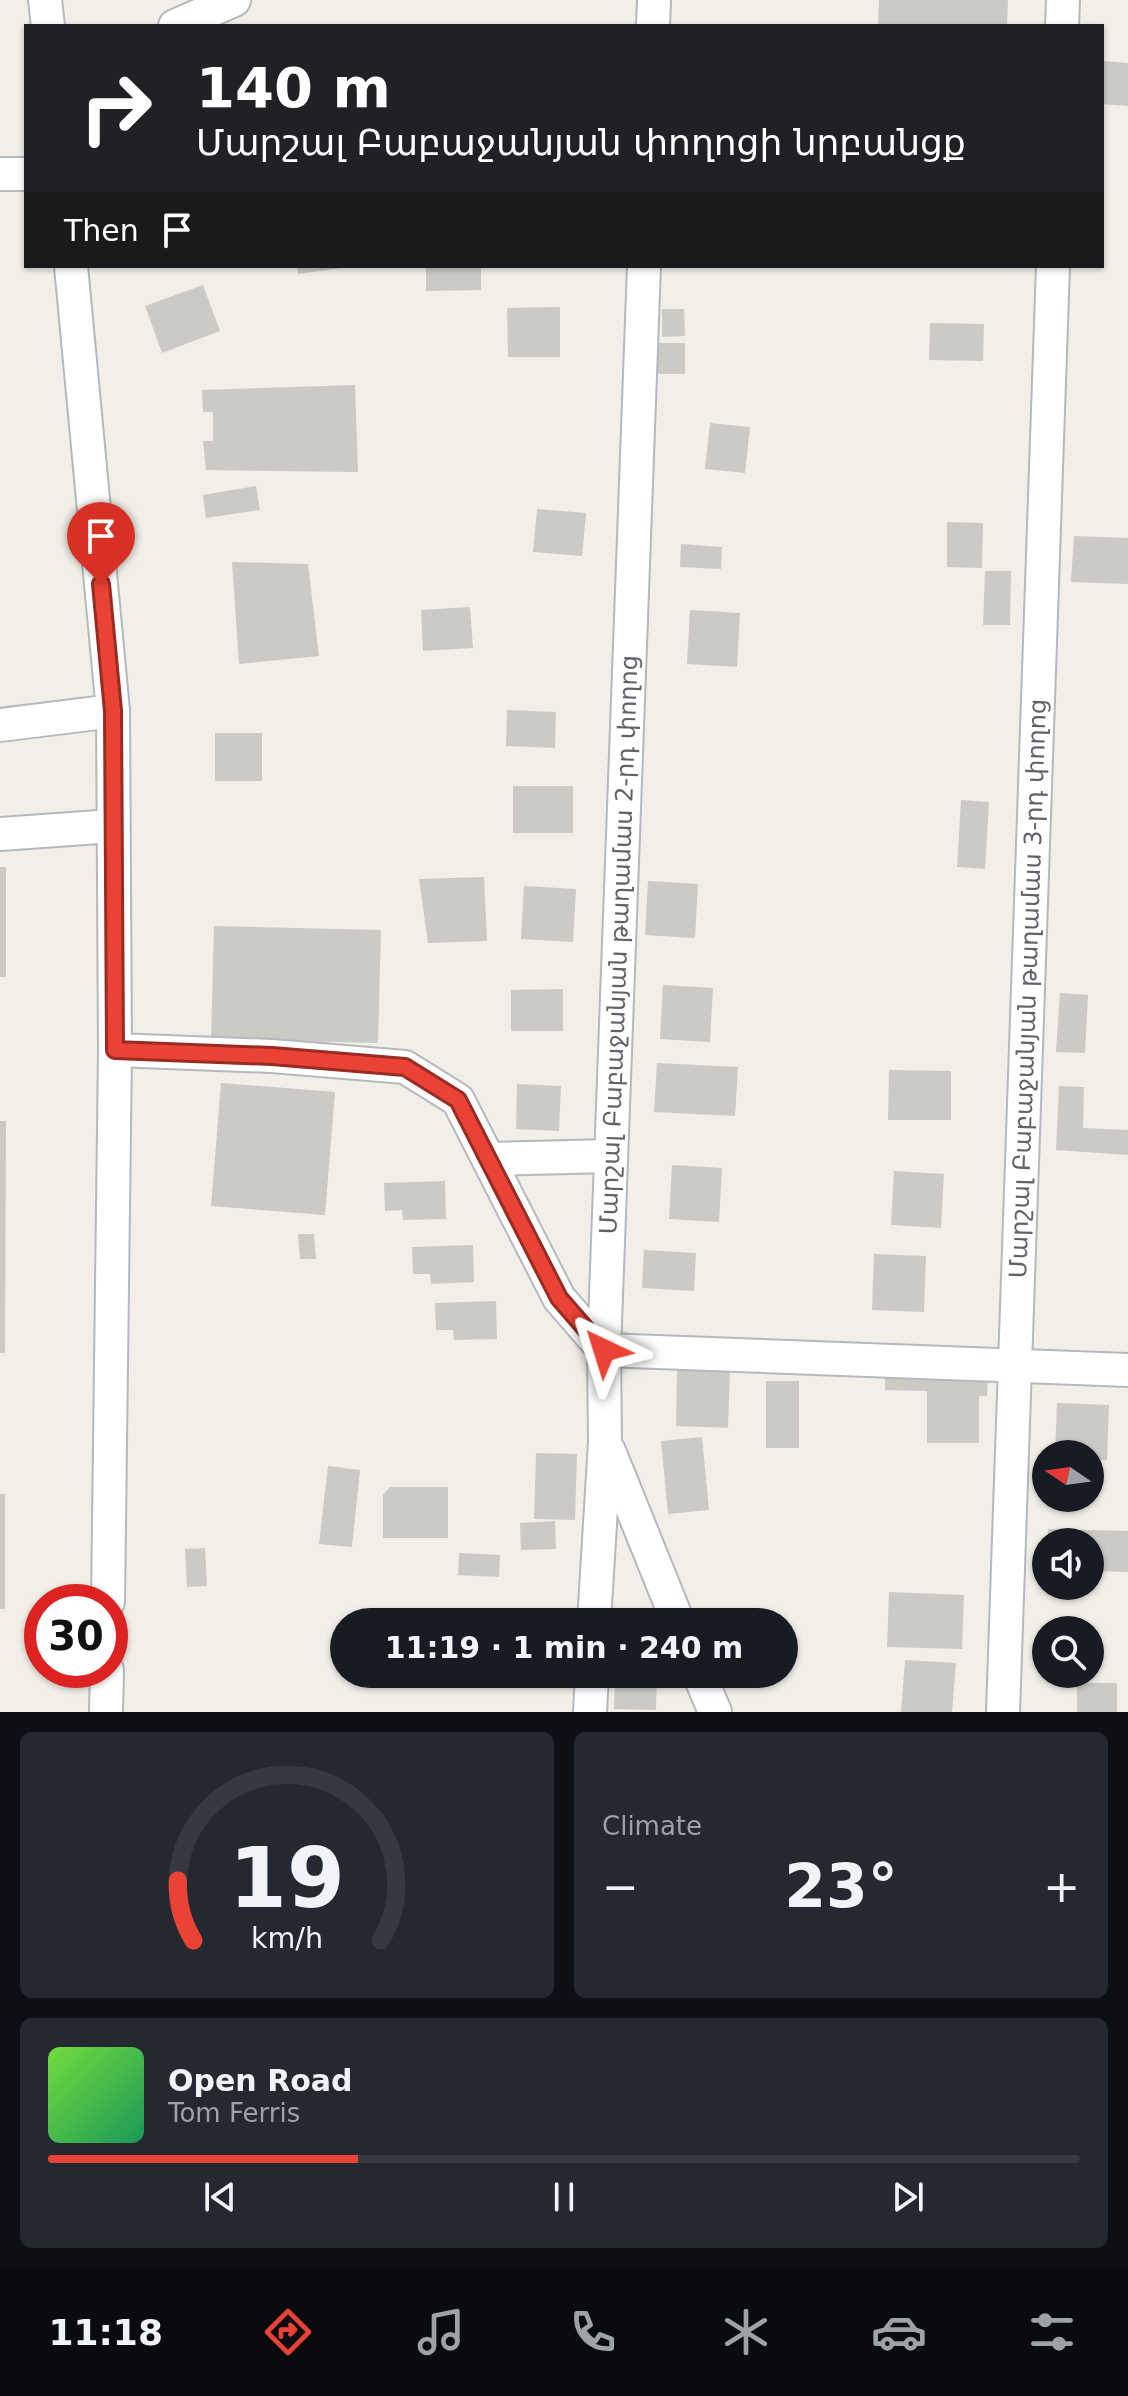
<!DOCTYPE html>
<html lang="en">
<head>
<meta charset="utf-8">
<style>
  body { margin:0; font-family:"DejaVu Sans","Noto Sans Armenian",sans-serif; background:#242831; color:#f1f3f6; height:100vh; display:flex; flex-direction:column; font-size:30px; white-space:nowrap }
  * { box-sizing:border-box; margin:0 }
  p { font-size:26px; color:#9ea1a6 }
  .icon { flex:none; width:44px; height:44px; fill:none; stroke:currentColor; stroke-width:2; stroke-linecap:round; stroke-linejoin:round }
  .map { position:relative; height:1712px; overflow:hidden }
  .side { display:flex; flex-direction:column; gap:20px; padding:20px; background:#0d0f14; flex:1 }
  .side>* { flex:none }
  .hud { position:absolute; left:24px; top:24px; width:1080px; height:244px; border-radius:0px; box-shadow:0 2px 6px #0004; background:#202124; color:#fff; overflow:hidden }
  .needle { width:52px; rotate:283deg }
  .buttons { position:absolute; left:1032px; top:1440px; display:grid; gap:16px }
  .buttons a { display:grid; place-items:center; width:72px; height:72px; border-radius:50%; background:#171b24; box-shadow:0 2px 6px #0004; font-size:40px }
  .speed { position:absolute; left:24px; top:1584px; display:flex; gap:16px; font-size:40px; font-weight:700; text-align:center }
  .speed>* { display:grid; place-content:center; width:104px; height:104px; border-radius:50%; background:#171b24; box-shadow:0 2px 6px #0004; line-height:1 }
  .speed .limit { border:12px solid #d22; background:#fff; color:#111 }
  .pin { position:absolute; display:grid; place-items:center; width:68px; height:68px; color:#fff; margin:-82px -34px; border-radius:50% 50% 50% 0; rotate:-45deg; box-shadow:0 0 8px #0007 }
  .pin .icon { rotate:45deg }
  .me { position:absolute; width:88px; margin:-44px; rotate:319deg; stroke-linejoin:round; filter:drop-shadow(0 0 6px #0008) }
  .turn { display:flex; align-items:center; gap:28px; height:168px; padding:0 40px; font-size:36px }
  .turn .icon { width:104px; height:104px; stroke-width:2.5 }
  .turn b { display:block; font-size:56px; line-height:68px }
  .then { display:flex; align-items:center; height:76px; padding:0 40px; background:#0003; gap:16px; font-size:30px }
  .big { font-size:60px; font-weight:800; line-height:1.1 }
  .side .widget { flex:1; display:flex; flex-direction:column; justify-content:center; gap:12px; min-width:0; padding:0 28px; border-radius:12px; background:#242831 }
  .side .dial { align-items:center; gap:0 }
  .dial svg { height:208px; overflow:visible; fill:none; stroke:#363941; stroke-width:7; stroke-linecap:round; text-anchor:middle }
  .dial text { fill:#f1f3f6; stroke:none }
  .song { display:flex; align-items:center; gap:24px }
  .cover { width:96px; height:96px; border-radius:12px; background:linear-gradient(135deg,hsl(100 70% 55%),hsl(150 70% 35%)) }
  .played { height:8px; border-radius:4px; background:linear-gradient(90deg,#ea4335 30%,#363941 30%) }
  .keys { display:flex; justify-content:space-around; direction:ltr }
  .heat { display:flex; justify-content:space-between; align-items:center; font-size:44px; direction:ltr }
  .side .tiles { flex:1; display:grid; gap:20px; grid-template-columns:1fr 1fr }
  .widget:last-child { grid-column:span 2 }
  .trip { position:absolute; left:330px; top:1608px; width:468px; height:80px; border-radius:40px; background:#171b24; box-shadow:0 2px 6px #0004; font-weight:800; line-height:80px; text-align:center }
  .dock { display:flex; height:128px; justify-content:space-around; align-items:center; background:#090b0e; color:#9ea1a6 }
  .dock .icon { width:56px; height:56px }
  .dock .current { color:#ea4335 }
  .dock b { font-size:36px; color:#f1f3f6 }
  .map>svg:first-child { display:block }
  .building { fill:#cccac5 }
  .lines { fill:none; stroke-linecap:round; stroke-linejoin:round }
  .minor-casing { stroke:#b5b8bc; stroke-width:36 }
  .minor { stroke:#fff; stroke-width:32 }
  .route-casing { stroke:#982c22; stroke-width:20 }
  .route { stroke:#ea4335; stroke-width:14 }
  .labels { text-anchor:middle; stroke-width:7; stroke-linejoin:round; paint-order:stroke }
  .street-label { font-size:24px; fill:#5f6368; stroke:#fff }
</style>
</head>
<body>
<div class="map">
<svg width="1128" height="1712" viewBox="0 0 1128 1712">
  <rect width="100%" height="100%" fill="#f1efe8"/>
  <path class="building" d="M879,0H1008L1007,26H878Z
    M1102,61L1128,63V106L1102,104Z
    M297,266H342V268L298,274Z
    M426,266H481V290L426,291Z
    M203,285L220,331L162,353L145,306Z
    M560,307V357H508L507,308Z
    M662,309H684L685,336L662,337Z
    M930,323L984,324L983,361L929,360Z
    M657,343H685V374H658Z
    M355,385L358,472L206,470L203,441H213V412H203L202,390Z
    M710,423L750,427L745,473L705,469Z
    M256,486L260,510L206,518L203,495Z
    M537,509L586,513L582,556L533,552Z
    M947,522L983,523L982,568L947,567Z
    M1074,536L1128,538V584L1071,582Z
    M681,544L722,547L721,569L680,567Z
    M232,562L308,564L319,656L239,664Z
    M985,571H1011L1010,625H983Z
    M470,607L473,648L423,651L421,610Z
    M690,610L740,613L737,667L687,664Z
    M507,710L556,712L555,748L506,746Z
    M215,733H262V781H215Z
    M513,786H573V833H513Z
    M961,800L989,802L985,869L957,867Z
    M0,867H6V977H0Z
    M484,877L487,941L428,943L419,879Z
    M648,881L698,884L695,938L645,935Z
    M524,886L576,889L573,942L521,939Z
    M214,926L381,930L378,1043L211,1039Z
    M663,985L713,988L710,1042L660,1039Z
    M563,989V1031H511V990Z
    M1060,993L1088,995L1085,1053L1056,1052Z
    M657,1063L738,1067L735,1116L654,1112Z
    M889,1070L951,1071V1120H888Z
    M221,1083L335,1092L325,1215L211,1206Z
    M517,1084L561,1086L559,1131L516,1129Z
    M1059,1086L1084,1087L1083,1128L1128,1130V1155L1056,1150Z
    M0,1121H6L5,1353H0Z
    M672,1165L722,1168L719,1222L669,1219Z
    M894,1171L944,1174L941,1228L891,1225Z
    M445,1181L446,1219L403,1220L402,1210L385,1211L384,1183Z
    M298,1234H314L316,1259H300Z
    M473,1245L474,1282L431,1284L430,1274H413L412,1247Z
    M644,1250L696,1253L694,1291L642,1288Z
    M874,1254L926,1256L924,1312L872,1310Z
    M496,1301L497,1339L454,1340L453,1330H436L435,1303Z
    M677,1370L730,1372L728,1428L676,1426Z
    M885,1377H988L987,1396H979V1443H927V1391L885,1390Z
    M766,1381H799V1448H766Z
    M1057,1403L1109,1405L1107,1460H1090V1454H1055Z
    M702,1437L709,1510L668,1514L661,1441Z
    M536,1453L577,1454L575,1520L534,1519Z
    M328,1466L360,1470L352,1547L319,1544Z
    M390,1487H448V1538H383V1495Z
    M0,1494H5V1609H0Z
    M555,1521L556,1549L521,1550L520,1523Z
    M1048,1529L1128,1531V1572L1090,1571V1542H1048Z
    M205,1548L207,1586L187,1587L185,1549Z
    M459,1553L500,1555L499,1577L458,1575Z
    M889,1592L964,1595L962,1649L887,1647Z
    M905,1660L956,1663L952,1712H901Z
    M615,1674H657L656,1710L614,1709Z
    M1077,1683H1117V1712H1077Z"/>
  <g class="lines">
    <defs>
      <g id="minor">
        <path d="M45,0L48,26"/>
        <path d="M175,26L234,0"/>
        <path d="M653,26L654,0"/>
        <path d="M1062,26L1063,0"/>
        <path d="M0,174H26"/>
        <path d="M71,266L113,711L115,1050L108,1602"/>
        <path d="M0,725L113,711"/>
        <path d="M0,834L113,826"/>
        <path d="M115,1050L272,1056L405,1067L458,1100L559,1298L604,1350L1128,1370"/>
        <path d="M490,1159L611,1156"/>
        <path d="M609,1451L678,1622"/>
        <path id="s1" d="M594,1622L605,1442L604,1350L644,266"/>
        <path d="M699,1674L715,1712"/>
        <path d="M106,1712L107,1670"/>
        <path d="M590,1712L592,1674"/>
        <path id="s2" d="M1003,1712L1053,266"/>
      </g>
    </defs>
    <use href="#minor" class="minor-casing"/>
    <use href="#minor" class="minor"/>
  </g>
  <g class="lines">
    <defs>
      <path id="route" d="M101,584L113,711L115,1050L272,1056L405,1067L458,1100L559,1298L604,1350"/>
    </defs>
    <use href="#route" class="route-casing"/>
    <use href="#route" class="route"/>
  </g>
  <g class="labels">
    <g class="street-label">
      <text dy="8" stroke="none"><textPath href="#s1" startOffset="678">Մարշալ Բաբաջանյան թաղամաս 2-րդ փողոց</textPath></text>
      <text dy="8" stroke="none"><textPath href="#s2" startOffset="724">Մարշալ Բաբաջանյան թաղամաս 3-րդ փողոց</textPath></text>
    </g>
  </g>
</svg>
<div class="buttons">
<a><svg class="needle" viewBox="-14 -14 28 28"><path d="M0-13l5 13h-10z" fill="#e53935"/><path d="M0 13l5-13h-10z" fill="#9ea1a6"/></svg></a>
<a><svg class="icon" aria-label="sound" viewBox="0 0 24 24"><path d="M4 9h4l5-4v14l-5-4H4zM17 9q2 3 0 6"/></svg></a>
<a><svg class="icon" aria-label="search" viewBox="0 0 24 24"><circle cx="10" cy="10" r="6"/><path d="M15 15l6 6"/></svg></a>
</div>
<div class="speed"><div class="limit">30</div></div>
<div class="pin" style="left:101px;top:584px;background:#d93025"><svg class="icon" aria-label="arrive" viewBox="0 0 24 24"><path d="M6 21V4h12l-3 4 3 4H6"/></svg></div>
<svg class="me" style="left:604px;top:1350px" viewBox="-20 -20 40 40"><path d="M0-17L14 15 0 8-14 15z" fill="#ea4335" stroke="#fff" stroke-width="4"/></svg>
<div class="trip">11:19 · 1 min · 240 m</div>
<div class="hud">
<div class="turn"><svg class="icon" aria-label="right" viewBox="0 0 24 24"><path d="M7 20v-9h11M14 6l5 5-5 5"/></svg><div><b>140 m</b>Մարշալ Բաբաջանյան փողոցի նրբանցք</div></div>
<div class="then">Then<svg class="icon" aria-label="arrive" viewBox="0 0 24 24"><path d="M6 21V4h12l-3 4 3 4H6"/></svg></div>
</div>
</div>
<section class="side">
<div class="tiles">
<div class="widget dial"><svg viewBox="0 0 100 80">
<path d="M14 69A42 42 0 1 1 86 69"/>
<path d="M14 69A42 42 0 0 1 8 46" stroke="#ea4335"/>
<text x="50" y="56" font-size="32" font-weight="700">19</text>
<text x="50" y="72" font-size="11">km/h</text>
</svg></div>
<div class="widget"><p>Climate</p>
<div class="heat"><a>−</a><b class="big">23°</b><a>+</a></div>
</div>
<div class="widget">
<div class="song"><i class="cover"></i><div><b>Open Road</b><p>Tom Ferris</p></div></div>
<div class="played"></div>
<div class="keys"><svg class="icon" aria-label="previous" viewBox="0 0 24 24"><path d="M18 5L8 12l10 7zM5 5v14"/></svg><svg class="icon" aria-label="pause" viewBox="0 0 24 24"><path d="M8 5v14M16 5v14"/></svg><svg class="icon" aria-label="next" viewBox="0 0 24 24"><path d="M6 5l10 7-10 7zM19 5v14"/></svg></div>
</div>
</div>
</section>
<nav class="dock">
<b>11:18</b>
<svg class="icon current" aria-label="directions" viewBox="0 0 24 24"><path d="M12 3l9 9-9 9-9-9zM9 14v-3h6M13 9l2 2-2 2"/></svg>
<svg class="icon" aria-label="music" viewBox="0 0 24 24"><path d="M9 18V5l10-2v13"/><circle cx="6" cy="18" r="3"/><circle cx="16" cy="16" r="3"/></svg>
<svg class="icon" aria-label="phone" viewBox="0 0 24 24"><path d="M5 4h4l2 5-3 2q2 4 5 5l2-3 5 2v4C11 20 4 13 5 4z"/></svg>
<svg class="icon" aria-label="climate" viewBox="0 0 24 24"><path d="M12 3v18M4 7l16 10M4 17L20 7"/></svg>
<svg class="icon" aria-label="car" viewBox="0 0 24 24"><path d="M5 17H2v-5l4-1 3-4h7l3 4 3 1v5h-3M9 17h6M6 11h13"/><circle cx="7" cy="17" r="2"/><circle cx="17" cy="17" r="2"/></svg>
<svg class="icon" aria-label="filters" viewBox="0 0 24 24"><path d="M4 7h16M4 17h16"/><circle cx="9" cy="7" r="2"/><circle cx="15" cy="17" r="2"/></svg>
</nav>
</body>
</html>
